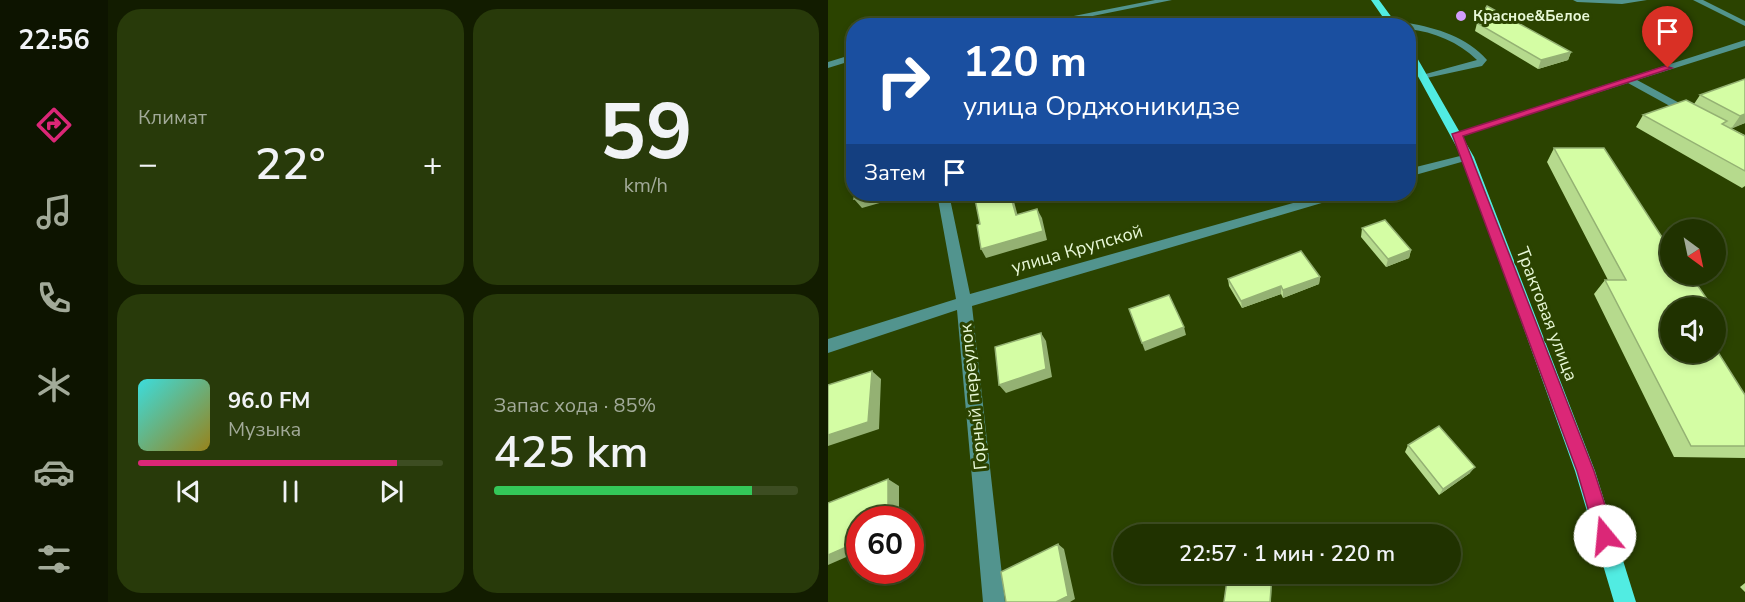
<!DOCTYPE html>
<html lang="ru">
<head>
<meta charset="utf-8">
<style>
  body { margin:0; font-family:"Nunito Sans",sans-serif; background:#283a0a; color:#f1f3f6; height:100vh; display:flex; flex-direction:column; font-size:22px; white-space:nowrap }
  * { box-sizing:border-box; margin:0 }
  p { font-size:20px; color:#a2aa99 }
  .icon { flex:none; width:33px; height:33px; fill:none; stroke:currentColor; stroke-width:2; stroke-linecap:round; stroke-linejoin:round }
  .map { position:relative; flex:1; overflow:hidden }
  .panel { display:flex; flex-direction:column; gap:9px; padding:9px; background:#121c00; width:720px }
  .panel>* { flex:none }
  .hud { position:absolute; left:18px; top:18px; width:570px; height:183px; border-radius:24px; box-shadow:0 3px 9px #0003,0 0 0 2px #3d4d22; background:#1a4fa0; color:#fff; overflow:hidden }
  .needle { width:39px; rotate:147deg }
  .controls { position:absolute; left:832px; top:219px; display:grid; gap:12px }
  .controls a { display:grid; place-items:center; width:66px; height:66px; border-radius:50%; background:#203200; box-shadow:0 3px 9px #0003,0 0 0 2px #3d4d22; font-size:30px }
  .speed { position:absolute; left:18px; top:506px; display:flex; gap:12px; font-size:30px; font-weight:700; text-align:center }
  .speed>* { display:grid; place-content:center; width:78px; height:78px; border-radius:50%; background:#203200; box-shadow:0 3px 9px #0003,0 0 0 2px #3d4d22; line-height:1 }
  .speed .limit { border:9px solid #d22; background:#fff; color:#111 }
  .pin { position:absolute; display:grid; place-items:center; width:51px; height:51px; color:#fff; margin:-62px -26px; border-radius:50% 50% 50% 0; rotate:-45deg; box-shadow:0 0 6px #0007 }
  .pin .icon { rotate:45deg }
  .me { position:absolute; width:66px; margin:-33px; rotate:343deg; stroke-linejoin:round; filter:drop-shadow(0 0 4px #0008) }
  .turn { display:flex; align-items:center; gap:21px; height:126px; padding:0 18px; font-size:27px }
  .turn .icon { width:78px; height:78px; stroke-width:2.5 }
  .turn b { display:block; font-size:42px; line-height:51px }
  .then { display:flex; align-items:center; height:57px; padding:0 18px; background:#0003; gap:12px; font-size:22px }
  .big { font-size:45px; font-weight:600; line-height:1.1 }
  .panel .widget { flex:1; display:flex; flex-direction:column; justify-content:center; gap:9px; min-width:0; padding:0 21px; border-radius:24px; background:#283a0a }
  .panel .dial { align-items:center; gap:0 }
  .dial b { font-size:78px; line-height:1 }
  .song { display:flex; align-items:center; gap:18px }
  .cover { width:72px; height:72px; border-radius:9px; background:linear-gradient(135deg,hsl(180 70% 55%),hsl(50 70% 35%)) }
  .played { height:6px; border-radius:3px; background:linear-gradient(90deg,#db2777 85%,#3d4d22 85%) }
  .keys { display:flex; justify-content:space-around; direction:ltr }
  .heat { display:flex; justify-content:space-between; align-items:center; font-size:33px; direction:ltr }
  .charge { height:9px; border-radius:4px; background:linear-gradient(90deg,#34c759 85%,#3d4d22 0) }
  .panel .tiles { flex:1; display:grid; gap:9px; grid-template-columns:repeat(2,1fr) }
  .trip { position:absolute; left:285px; top:524px; width:348px; height:60px; border-radius:30px; background:#203200; box-shadow:0 3px 9px #0003,0 0 0 2px #3d4d22; font-weight:600; line-height:60px; text-align:center }
  main { display:flex; flex:1; min-height:0 }
  .dock { display:flex; flex-direction:column; width:108px; justify-content:space-around; align-items:center; background:#0d1400; color:#a2aa99 }
  .dock .icon { width:42px; height:42px }
  .dock .on { color:#db2777 }
  .dock b { font-size:27px; color:#f1f3f6 }
  .map>svg:first-child { display:block }
  .lines { fill:none; stroke-linecap:round; stroke-linejoin:round }
  .minor { fill:#52948e; fill-rule:evenodd }
  .major { fill:#51ece2; fill-rule:evenodd }
  .wall { fill:#b6da8d }
  .shaded-wall { fill:#94b173 }
  .building { fill:#d4fda4; stroke:#94b173; stroke-width:1.5 }
  .route { fill:#db2777; stroke:#8e194d; stroke-width:1.5 }
  .poi-dot { fill:#d29dfd; stroke:#2b4300; stroke-width:2 }
  .labels { text-anchor:middle; stroke-width:6; stroke-linejoin:round; paint-order:stroke }
  .far-poi-label { font-size:15px; font-weight:bold; fill:#e8f8d7; stroke:#2b4300; text-anchor:start }
  .street-label { font-size:18px; fill:#e8f8d7; stroke:#2b4300 }
</style>
</head>
<body>
<main>
<nav class="dock">
<b>22:56</b>
<svg class="icon on" aria-label="directions" viewBox="0 0 24 24"><path d="M12 3l9 9-9 9-9-9zM9 14v-3h6M13 9l2 2-2 2"/></svg>
<svg class="icon" aria-label="music" viewBox="0 0 24 24"><path d="M9 18V5l10-2v13"/><circle cx="6" cy="18" r="3"/><circle cx="16" cy="16" r="3"/></svg>
<svg class="icon" aria-label="phone" viewBox="0 0 24 24"><path d="M5 4h4l2 5-3 2q2 4 5 5l2-3 5 2v4C11 20 4 13 5 4z"/></svg>
<svg class="icon" aria-label="climate" viewBox="0 0 24 24"><path d="M12 3v18M4 7l16 10M4 17L20 7"/></svg>
<svg class="icon" aria-label="car" viewBox="0 0 24 24"><path d="M5 17H2v-5l4-1 3-4h7l3 4 3 1v5h-3M9 17h6M6 11h13"/><circle cx="7" cy="17" r="2"/><circle cx="17" cy="17" r="2"/></svg>
<svg class="icon" aria-label="filters" viewBox="0 0 24 24"><path d="M4 7h16M4 17h16"/><circle cx="9" cy="7" r="2"/><circle cx="15" cy="17" r="2"/></svg>
</nav>
<section class="panel">
<div class="tiles">
<div class="widget"><p>Климат</p>
<div class="heat"><a>−</a><b class="big">22°</b><a>+</a></div>
</div>
<div class="widget dial"><b>59</b><p>km/h</p></div>
<div class="widget">
<div class="song"><i class="cover"></i><div><b>96.0 FM</b><p>Музыка</p></div></div>
<div class="played"></div>
<div class="keys"><svg class="icon" aria-label="previous" viewBox="0 0 24 24"><path d="M18 5L8 12l10 7zM5 5v14"/></svg><svg class="icon" aria-label="pause" viewBox="0 0 24 24"><path d="M8 5v14M16 5v14"/></svg><svg class="icon" aria-label="next" viewBox="0 0 24 24"><path d="M6 5l10 7-10 7zM19 5v14"/></svg></div>
</div>
<div class="widget"><p>Запас хода · 85%</p><b class="big">425 km</b><div class="charge"></div></div>
</div>
</section>
<div class="map">
<svg width="917" height="602" viewBox="0 0 917 602">
  <rect width="100%" height="100%" fill="#2b4300"/>
  <g class="lines">
    <path class="minor" d="M327,0H344L215,26H195Z
      M745,0H819L794,4L749,2Z
      M865,0H875L917,21V26Z
      M580,23C609,28 639,37 659,60L654,66L594,79V75L649,60C630,42 607,32 580,29V26H576Z
      M917,40V46L809,80L868,112V116H860L800,83L633,136L629,137L624,134Z
      M26,54V60L0,68V62Z
      M640,154L644,155V159L580,177V169Z
      M109,194H121L142,294L497,194H516L514,197L144,306L177,602H155L129,310L0,353V339L128,299Z"/>
    <path class="major" d="M543,0H551L570,26H561Z
      M580,46L584,49L646,157L767,471L808,602H786L747,471L634,157L580,58Z"/>
  </g>
  <path class="wall" d="M649,23L743,52L740,60L710,69L647,31Z
    M917,79V123L903,128L917,135V186L914,188L808,127L815,115L866,104L872,95Z
    M726,148L843,308L917,395V458L846,457L766,294L777,280H780L719,162Z
    M534,228L583,250L581,258L558,267L533,237Z
    M492,277L491,284L455,298L453,294L414,308L401,286L400,279Z
    M580,445L642,473L611,495L577,452Z
    M917,583V592L912,587Z"/>
  <path class="shaded-wall" d="M743,52L740,60L710,69L713,60Z
    M917,114V123L903,129L912,116Z
    M45,194H68L69,198L34,208L26,199Z
    M182,194H184L192,224L188,215Z
    M209,209L214,218L219,240L158,258L153,249Z
    M583,250L581,258L558,267L560,259Z
    M492,277L491,284L455,298V290Z
    M453,286V294L414,308L413,301Z
    M356,327L358,335L317,351L314,343Z
    M213,333L218,341L224,377L178,393L171,385Z
    M44,371L53,379L51,429L0,446V435Z
    M647,467L642,473L611,495L615,489Z
    M60,479L71,486V519H60Z
    M32,541V551L0,565V555Z
    M230,544L236,549L247,599L242,602H228Z
    M444,575L443,602H442Z"/>
  <path class="building" d="M659,6L743,52L713,60L649,23Z
    M917,79V114L912,116L872,95Z
    M858,100L899,121L894,124L917,136V171L815,115Z
    M726,148H776L843,251V274H858L862,280H866L885,308H843V352H888V349L917,395V446H863L777,280H798Z
    M27,194H45L26,199Z
    M146,194H182L188,215L209,209L215,231L153,249L149,225L152,224Z
    M557,220L583,250L560,259L534,228Z
    M473,251L492,277L455,290L453,286L413,301L400,279Z
    M341,295L356,327L314,343L301,309Z
    M213,333L218,369L171,385L167,347Z
    M44,371L40,422L0,435V385Z
    M611,426L647,467L615,489L580,445Z
    M60,479V519H32V541L0,555V503Z
    M404,531L434,532V534H404Z
    M230,544L240,596L228,602H178L173,572Z
    M400,573H431V574L444,575L442,602H396Z"/>
  <path class="route" d="M837,66L844,68L635,136L766,471L787,536L784,543L777,546L770,543L768,536L749,471L624,134Z"/>
  <circle class="poi-dot" cx="633" cy="16" r="6"/>
  <g class="labels">
    <g class="far-poi-label">
      <text x="645" y="21">Красное&amp;Белое</text>
    </g>
    <g class="street-label">
      <text transform="translate(249 249) rotate(-16)" y="6">улица Крупской</text>
      <text transform="translate(719 314) rotate(69)" y="6">Трактовая улица</text>
      <text transform="translate(145 397) rotate(-96)" y="6">Горный переулок</text>
    </g>
  </g>
</svg>
<div class="controls">
<a><svg class="needle" viewBox="-14 -14 28 28"><path d="M0-13l5 13h-10z" fill="#e53935"/><path d="M0 13l5-13h-10z" fill="#a2aa99"/></svg></a>
<a><svg class="icon" aria-label="sound" viewBox="0 0 24 24"><path d="M4 9h4l5-4v14l-5-4H4zM17 9q2 3 0 6"/></svg></a>
</div>
<div class="speed"><div class="limit">60</div></div>
<div class="pin" style="left:840px;top:68px;background:#d93025"><svg class="icon" aria-label="arrive" viewBox="0 0 24 24"><path d="M6 21V4h12l-3 4 3 4H6"/></svg></div>
<svg class="me" style="left:777px;top:536px" viewBox="-20 -20 40 40"><circle r="19" fill="#fff"/><path d="M0-13L10 11 0 6-10 11z" fill="#db2777"/></svg>
<div class="trip">22:57 · 1 мин · 220 m</div>
<div class="hud">
<div class="turn"><svg class="icon" aria-label="right" viewBox="0 0 24 24"><path d="M7 20v-9h11M14 6l5 5-5 5"/></svg><div><b>120 m</b>улица Орджоникидзе</div></div>
<div class="then">Затем<svg class="icon" aria-label="arrive" viewBox="0 0 24 24"><path d="M6 21V4h12l-3 4 3 4H6"/></svg></div>
</div>
</div>
</main>
</body>
</html>
